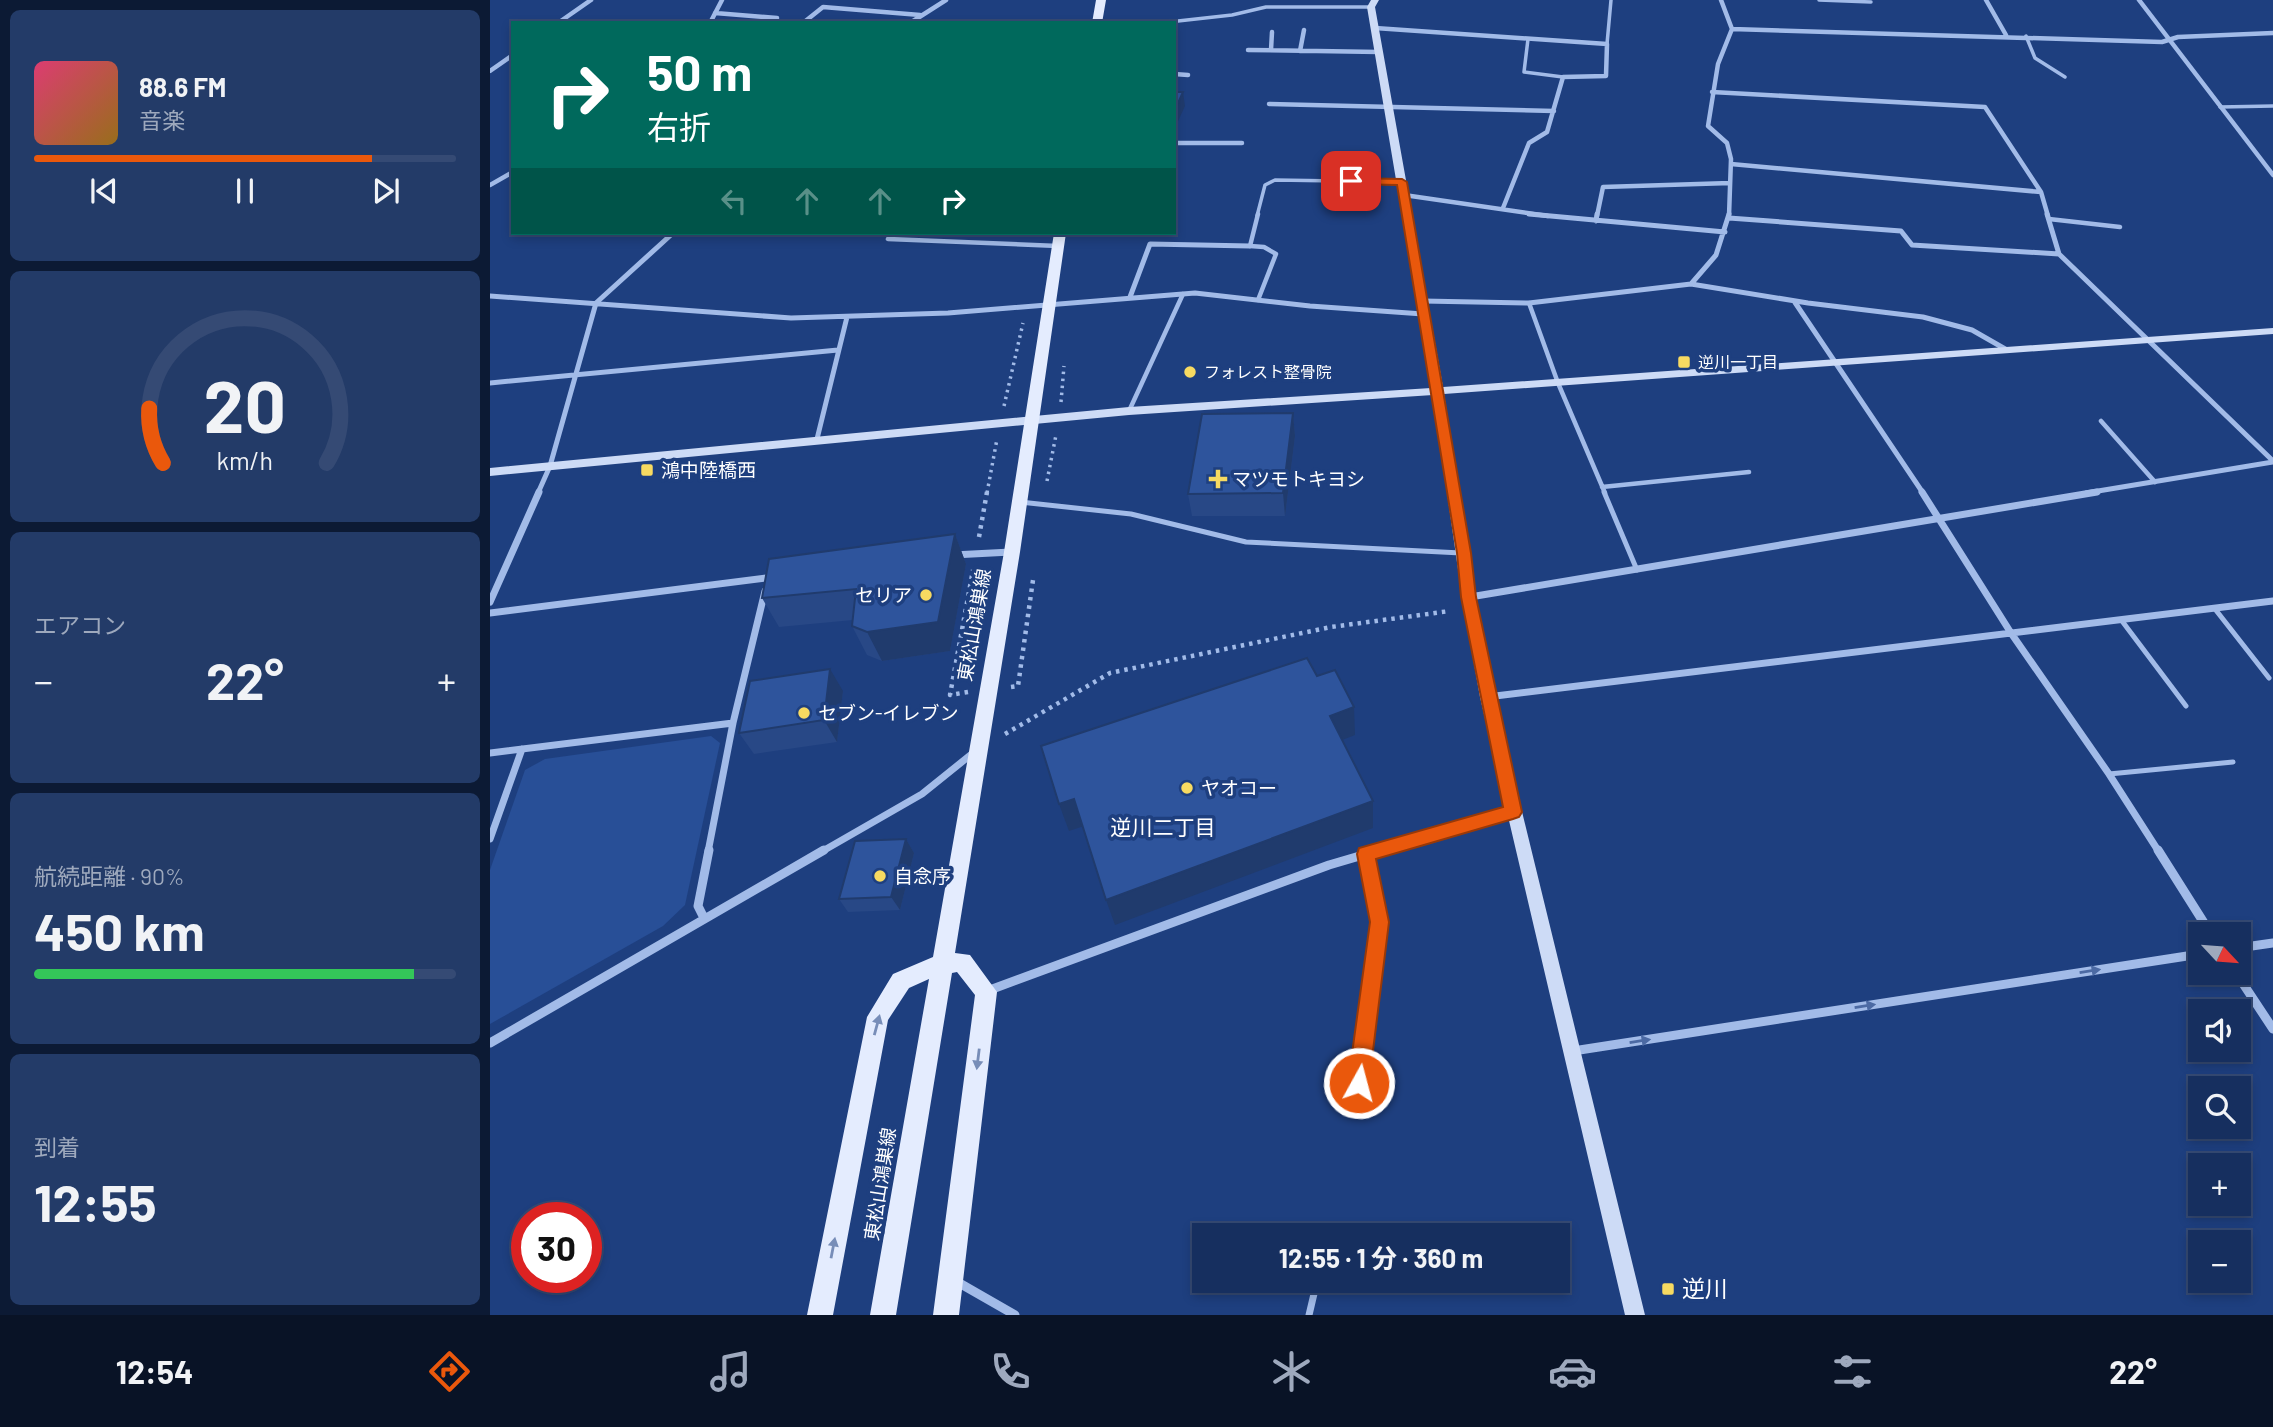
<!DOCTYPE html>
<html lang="ja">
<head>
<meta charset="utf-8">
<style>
  body { margin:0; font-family:Barlow,"Noto Sans JP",sans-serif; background:#233b68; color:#f1f3f6; height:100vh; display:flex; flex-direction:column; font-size:26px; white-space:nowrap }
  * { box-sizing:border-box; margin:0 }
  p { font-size:23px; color:#9ea9bd }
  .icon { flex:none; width:38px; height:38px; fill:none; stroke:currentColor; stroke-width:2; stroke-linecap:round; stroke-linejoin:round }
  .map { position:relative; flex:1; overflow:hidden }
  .side { display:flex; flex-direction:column; gap:10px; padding:10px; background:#0c1a34; width:490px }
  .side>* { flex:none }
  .guide { position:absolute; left:21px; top:21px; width:665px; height:214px; border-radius:0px; box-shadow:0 4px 10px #0003,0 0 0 2px #354a74; background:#00695c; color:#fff; overflow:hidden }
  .needle { width:46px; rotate:116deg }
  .tools { position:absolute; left:1698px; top:922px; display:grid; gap:14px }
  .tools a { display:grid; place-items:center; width:63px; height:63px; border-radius:0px; background:#162f5f; box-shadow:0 4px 10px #0003,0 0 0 2px #354a74; font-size:35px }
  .speed { position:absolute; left:21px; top:1202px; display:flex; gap:14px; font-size:35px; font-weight:700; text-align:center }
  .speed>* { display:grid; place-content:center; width:91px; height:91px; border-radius:50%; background:#162f5f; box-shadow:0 4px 10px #0003,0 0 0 2px #354a74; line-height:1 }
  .speed .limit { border:10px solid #d22; background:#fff; color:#111 }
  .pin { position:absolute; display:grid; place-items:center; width:60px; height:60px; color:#fff; margin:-30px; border-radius:14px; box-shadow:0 4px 10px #0006 }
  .me { position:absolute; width:77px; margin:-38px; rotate:7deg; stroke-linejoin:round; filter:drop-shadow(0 0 5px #0008) }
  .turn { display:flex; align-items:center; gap:24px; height:147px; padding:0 21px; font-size:32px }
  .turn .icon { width:91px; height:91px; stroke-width:2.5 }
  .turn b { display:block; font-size:49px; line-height:60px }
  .lanes { display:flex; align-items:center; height:66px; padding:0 21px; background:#0003; justify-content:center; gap:35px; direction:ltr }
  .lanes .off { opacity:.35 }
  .big { font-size:52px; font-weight:700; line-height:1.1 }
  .side .card { flex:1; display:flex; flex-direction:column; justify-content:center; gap:10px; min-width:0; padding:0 24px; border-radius:10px; background:#233b68 }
  .side .dial { align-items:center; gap:0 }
  .dial svg { height:182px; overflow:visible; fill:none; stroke:#354a74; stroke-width:7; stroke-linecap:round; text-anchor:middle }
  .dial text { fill:#f1f3f6; stroke:none }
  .song { display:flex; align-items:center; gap:21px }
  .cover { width:84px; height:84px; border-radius:10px; background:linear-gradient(135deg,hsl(340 70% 55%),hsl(40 70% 35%)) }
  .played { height:7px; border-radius:4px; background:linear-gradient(90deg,#ea580c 80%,#354a74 80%) }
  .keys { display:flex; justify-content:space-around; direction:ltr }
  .heat { display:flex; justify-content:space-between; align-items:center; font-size:38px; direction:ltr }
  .charge { height:10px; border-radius:5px; background:linear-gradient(90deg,#34c759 90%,#354a74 0) }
  .trip { position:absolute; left:702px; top:1223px; width:378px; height:70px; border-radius:0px; background:#162f5f; box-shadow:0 4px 10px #0003,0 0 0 2px #354a74; font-weight:700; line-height:70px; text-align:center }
  .tabs { display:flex; height:112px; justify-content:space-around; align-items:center; background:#091326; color:#9ea9bd }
  .tabs .icon { width:49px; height:49px }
  .tabs .on { color:#ea580c }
  .tabs b { font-size:32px; color:#f1f3f6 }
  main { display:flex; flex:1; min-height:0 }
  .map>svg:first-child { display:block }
  .green { fill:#284f97 }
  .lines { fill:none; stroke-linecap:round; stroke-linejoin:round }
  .path-far1 { stroke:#a2bbe8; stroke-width:3.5; stroke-dasharray:2.5 4.5; stroke-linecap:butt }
  .path { stroke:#a2bbe8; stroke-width:4.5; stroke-dasharray:3.5 5; stroke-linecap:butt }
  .lane-far3 { stroke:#a2bbe8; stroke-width:3.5 }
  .lane-far2 { stroke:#a2bbe8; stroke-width:4.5 }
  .lane-far1 { stroke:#a2bbe8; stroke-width:5 }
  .lane { stroke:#a2bbe8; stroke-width:7 }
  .street-far3 { stroke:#a2bbe8; stroke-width:4.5 }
  .street-far2 { stroke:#a2bbe8; stroke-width:5 }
  .street-far1 { stroke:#a2bbe8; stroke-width:7 }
  .street { stroke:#a2bbe8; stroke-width:9 }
  .secondary { fill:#cddbf6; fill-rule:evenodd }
  .primary { fill:#e4ecfe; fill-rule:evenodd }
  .wall { fill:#284886 }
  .shaded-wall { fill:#203b6d }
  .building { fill:#2e549c; stroke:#203b6d; stroke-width:2 }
  .oneway { fill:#4c6aa4 }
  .oneway2 { fill:#778db8 }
  .route { fill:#ea580c; stroke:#983908; stroke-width:2 }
  .poi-dot { fill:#f7da61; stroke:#1e3f7f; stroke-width:2.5 }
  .labels { text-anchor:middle; stroke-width:7; stroke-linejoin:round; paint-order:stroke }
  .far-poi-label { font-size:16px; fill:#fff; stroke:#1e3f7f; text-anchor:start }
  .poi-label { font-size:19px; fill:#fff; stroke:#1e3f7f; text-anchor:start }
  .street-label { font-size:19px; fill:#fff; stroke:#1e3f7f }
  .neighbourhood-label { font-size:21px; fill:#fff; stroke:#1e3f7f }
  .near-poi-label { font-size:23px; fill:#fff; stroke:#1e3f7f; text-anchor:start }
</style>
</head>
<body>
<main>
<section class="side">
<div class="card">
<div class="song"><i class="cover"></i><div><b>88.6 FM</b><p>音楽</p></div></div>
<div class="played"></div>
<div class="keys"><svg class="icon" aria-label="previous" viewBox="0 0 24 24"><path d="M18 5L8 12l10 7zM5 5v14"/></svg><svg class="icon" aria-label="pause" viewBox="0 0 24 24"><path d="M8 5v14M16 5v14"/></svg><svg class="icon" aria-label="next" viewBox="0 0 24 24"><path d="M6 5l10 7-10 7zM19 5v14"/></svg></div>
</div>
<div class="card dial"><svg viewBox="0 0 100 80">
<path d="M14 69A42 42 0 1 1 86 69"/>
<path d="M14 69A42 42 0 0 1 8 45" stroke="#ea580c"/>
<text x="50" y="56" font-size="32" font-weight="700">20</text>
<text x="50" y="72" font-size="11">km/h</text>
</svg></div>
<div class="card"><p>エアコン</p>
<div class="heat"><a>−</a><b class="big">22°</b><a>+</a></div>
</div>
<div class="card"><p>航続距離 · 90%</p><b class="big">450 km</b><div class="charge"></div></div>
<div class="card"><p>到着</p><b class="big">12:55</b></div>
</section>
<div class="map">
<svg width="1783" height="1315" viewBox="0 0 1783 1315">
  <rect width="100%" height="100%" fill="#1e3f7f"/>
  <path class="green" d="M221,736L230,743L195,905L173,926L0,1024V870L35,770L55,759Z"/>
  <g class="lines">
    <path class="path-far1" d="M571,402L574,366
      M514,406L533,323
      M557,481L566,435
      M497,493L507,439"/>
    <path class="path" d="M489,537L497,492
      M521,687L528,686L543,580
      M478,692L460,695L483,570
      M515,734L620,673L841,627L960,611"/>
    <path class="lane-far3" d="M1329,0L1381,2
      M670,23L742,15L776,7H881
      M1536,36L1545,58L1575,77
      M1038,39L1034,72L1073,77
      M1117,44L1121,0
      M1730,107L1783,106
      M767,216L775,185L785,180L912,182"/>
    <path class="lane-far2" d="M768,214L760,246L774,247L786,254L768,300
      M1559,219L1630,227
      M402,233L398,239L568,246
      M1039,303L1068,383L1115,493
      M639,411L693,294
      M1611,421L1665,482
      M1112,487L1259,472"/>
    <path class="lane-far1" d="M1114,492L1147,570
      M530,502L641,514L756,542L971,553
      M1725,609L1779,678
      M1632,621L1696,706
      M1619,774L1743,762"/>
    <path class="lane" d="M819,1315L827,1281"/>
    <path class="street-far3" d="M1231,0L1242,29L1228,64L1218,126L1237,143L1241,159L1239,216
      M1496,0L1516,35
      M1649,0L1783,175
      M225,13L287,18L281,23
      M68,23L101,0
      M220,23L232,0
      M313,23L333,7L430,15
      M420,23L456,0
      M885,28L1117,44L1116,76L1073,77L1057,132L1039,143L1013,208
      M1242,29L1672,42L1688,37L1783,33
      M758,50L889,52
      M781,50L782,32
      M810,51L814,30
      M0,71L23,55
      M684,74L698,75
      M1222,92L1495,107L1551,192
      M779,104L1064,111
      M684,143H752
      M1241,164L1551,192L1558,216
      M0,185L23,172
      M914,195L1058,216
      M1107,216L1113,187L1240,183"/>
    <path class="street-far2" d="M1039,214L1235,232
      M1557,214L1569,254L1783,461
      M1239,218L1411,231L1422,245L1569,254
      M1106,221L1107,214
      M1201,284L1226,255L1239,214
      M0,296L301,318L458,313L705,293L820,306L933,314
      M640,297L660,244L760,246
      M933,301L1039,303L1201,284L1318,303L1433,317L1482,330L1517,350
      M1304,301L1433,493
      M0,383L348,350
      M327,439L357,317
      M48,493L60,466L106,303L183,233
      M1596,493L1783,462"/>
    <path class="street-far1" d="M1432,492L1521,633L1619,774L1669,852
      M463,555L521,552
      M980,597L1607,492
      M0,602L49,492
      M0,613L284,577
      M997,697L1783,601
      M0,753L243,723
      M0,839L32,749
      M218,852L243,723L275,591
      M331,852L432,794L483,753
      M883,852L1023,812"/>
    <path class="street" d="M1668,850L1721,934
      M214,918L208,906L219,850
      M1748,948L1783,943
      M1746,973L1783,1029
      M497,991L839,865L890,850
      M0,1043L334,850
      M1083,1051L1710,954
      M865,1110L890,922L876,854
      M464,1280L525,1315"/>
    <path class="secondary" d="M881,0H889L885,7L953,387L1783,328V334L954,394L986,597L1004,697L1155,1315H1135L990,697L972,597L943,395L639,415L0,476V468L639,407L941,388L877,7Z"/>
    <path class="primary" d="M606,0H616L612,23H602Z
      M564,233H576L530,552L465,953L480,955L507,992L469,1315H443L485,995L467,972L462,973L406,1315H380L439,979L419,988L398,1020L343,1315H317L377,1017L403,974L443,957L514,552Z"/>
  </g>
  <path class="wall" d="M803,413L805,436L795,516H702L698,494Z
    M465,534L476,564L460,651L392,661L377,655L362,626L363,620L289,627L272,598Z
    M353,691L347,742L264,754L249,733Z
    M416,839L424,853L410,910L358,912L349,899Z"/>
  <path class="shaded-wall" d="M693,92L695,106L684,130V112Z
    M803,413L805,436L795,516L793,493Z
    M465,534L476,564L460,651L392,661L377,632Z
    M340,669L353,691L347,742L334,720Z
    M864,707L865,735L842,744L840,716Z
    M584,799L594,826L579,831L569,804Z
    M883,801V828L625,925L616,900Z
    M416,839L424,853L410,910L401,897Z"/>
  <path class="building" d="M684,92H693L684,112Z
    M803,413L793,493L698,494L712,414Z
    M465,534L448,622L377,632L362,626L366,589L272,598L279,559Z
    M817,658L827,676L845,670L864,707L840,716L883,801L616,900L584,799L569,804L551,746Z
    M340,669L334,720L249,733L260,681Z
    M416,839L401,897L349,899L365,841Z"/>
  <defs><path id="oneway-solid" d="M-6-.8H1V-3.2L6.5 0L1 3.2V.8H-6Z" transform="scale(1.75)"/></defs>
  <g class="oneway">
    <use href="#oneway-solid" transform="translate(1600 971) rotate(-9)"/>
    <use href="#oneway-solid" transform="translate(1375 1006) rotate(-9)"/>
    <use href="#oneway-solid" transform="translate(1150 1041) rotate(-9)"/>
  </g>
  <g class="oneway2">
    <use href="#oneway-solid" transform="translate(387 1025) rotate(-75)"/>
    <use href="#oneway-solid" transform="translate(488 1059) rotate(97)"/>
    <use href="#oneway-solid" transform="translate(343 1248) rotate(-79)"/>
  </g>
  <path class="route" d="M861,178L912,179L917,182L981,553L986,597L1032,812L1029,817L1023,819L886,859L899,922L879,1083L876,1091L869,1094L861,1091L858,1083L880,922L867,854L869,848L1013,807L971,597L967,553L907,185L857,184V179Z"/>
  <g class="poi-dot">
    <rect x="1187" y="355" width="14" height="14" rx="3.5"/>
    <circle cx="700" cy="372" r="7"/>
    <rect x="150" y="463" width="14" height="14" rx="3.5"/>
    <path d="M724.5 468.5h7v7h7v7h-7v7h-7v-7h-7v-7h7z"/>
    <circle cx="436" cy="595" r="7"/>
    <circle cx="314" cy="713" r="7"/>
    <circle cx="697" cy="788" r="7"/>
    <circle cx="390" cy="876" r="7"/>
    <rect x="1171" y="1282" width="14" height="14" rx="3.5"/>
  </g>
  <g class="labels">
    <g class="far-poi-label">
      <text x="1208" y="368">逆川一丁目</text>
      <text x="714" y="378">フォレスト整骨院</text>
    </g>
    <g class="poi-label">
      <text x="171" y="477">鴻中陸橋西</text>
      <text x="742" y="486">マツモトキヨシ</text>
      <text x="422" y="602" text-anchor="end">セリア</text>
      <text x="328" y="720">セブン-イレブン</text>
      <text x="711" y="795">ヤオコー</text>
      <text x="404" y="883">自念序</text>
    </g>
    <g class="street-label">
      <text transform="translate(484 625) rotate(-80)" y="7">東松山鴻巣線</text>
      <text transform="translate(390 1184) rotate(-81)" y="7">東松山鴻巣線</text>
    </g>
    <g class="neighbourhood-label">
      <text x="673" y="835">逆川二丁目</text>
    </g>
    <g class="near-poi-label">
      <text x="1192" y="1297">逆川</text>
    </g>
  </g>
</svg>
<div class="tools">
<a><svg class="needle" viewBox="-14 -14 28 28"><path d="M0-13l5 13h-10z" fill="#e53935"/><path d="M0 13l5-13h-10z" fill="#9ea9bd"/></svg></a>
<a><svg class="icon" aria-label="sound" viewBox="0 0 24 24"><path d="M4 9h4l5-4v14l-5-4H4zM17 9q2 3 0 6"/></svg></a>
<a><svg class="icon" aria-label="search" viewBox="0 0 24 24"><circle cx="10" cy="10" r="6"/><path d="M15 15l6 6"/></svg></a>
<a>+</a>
<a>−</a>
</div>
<div class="speed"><div class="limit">30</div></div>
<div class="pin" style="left:861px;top:181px;background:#d93025"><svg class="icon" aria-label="arrive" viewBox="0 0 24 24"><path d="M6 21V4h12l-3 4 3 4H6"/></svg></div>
<svg class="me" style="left:869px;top:1083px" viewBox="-20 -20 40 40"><circle r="17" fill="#ea580c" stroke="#fff" stroke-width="3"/><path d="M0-11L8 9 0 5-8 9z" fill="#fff"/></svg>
<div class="trip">12:55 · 1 分 · 360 m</div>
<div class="guide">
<div class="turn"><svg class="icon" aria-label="right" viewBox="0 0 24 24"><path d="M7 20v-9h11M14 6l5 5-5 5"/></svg><div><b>50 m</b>右折</div></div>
<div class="lanes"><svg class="icon off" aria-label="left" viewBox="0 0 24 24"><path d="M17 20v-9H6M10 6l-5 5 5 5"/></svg><svg class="icon off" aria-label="ahead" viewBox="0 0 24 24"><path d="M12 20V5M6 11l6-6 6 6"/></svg><svg class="icon off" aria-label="ahead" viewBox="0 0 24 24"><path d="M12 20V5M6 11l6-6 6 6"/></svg><svg class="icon" aria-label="right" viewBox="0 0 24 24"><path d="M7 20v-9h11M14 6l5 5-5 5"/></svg></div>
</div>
</div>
</main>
<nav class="tabs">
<b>12:54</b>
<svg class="icon on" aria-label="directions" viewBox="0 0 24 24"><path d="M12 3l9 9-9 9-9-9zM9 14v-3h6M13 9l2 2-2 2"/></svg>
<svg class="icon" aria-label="music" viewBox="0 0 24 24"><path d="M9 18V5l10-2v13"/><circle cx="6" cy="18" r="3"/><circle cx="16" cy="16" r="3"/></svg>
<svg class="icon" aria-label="phone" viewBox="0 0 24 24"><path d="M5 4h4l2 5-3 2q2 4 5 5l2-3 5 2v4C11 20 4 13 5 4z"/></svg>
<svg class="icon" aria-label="climate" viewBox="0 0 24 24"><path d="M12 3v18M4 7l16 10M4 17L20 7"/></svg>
<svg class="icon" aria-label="car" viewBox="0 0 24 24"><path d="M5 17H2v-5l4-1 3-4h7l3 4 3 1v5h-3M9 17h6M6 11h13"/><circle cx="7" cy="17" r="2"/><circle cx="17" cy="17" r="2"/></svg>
<svg class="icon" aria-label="filters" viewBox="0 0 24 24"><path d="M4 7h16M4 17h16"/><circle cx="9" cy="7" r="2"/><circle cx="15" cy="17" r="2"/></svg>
<b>22°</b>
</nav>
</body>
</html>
